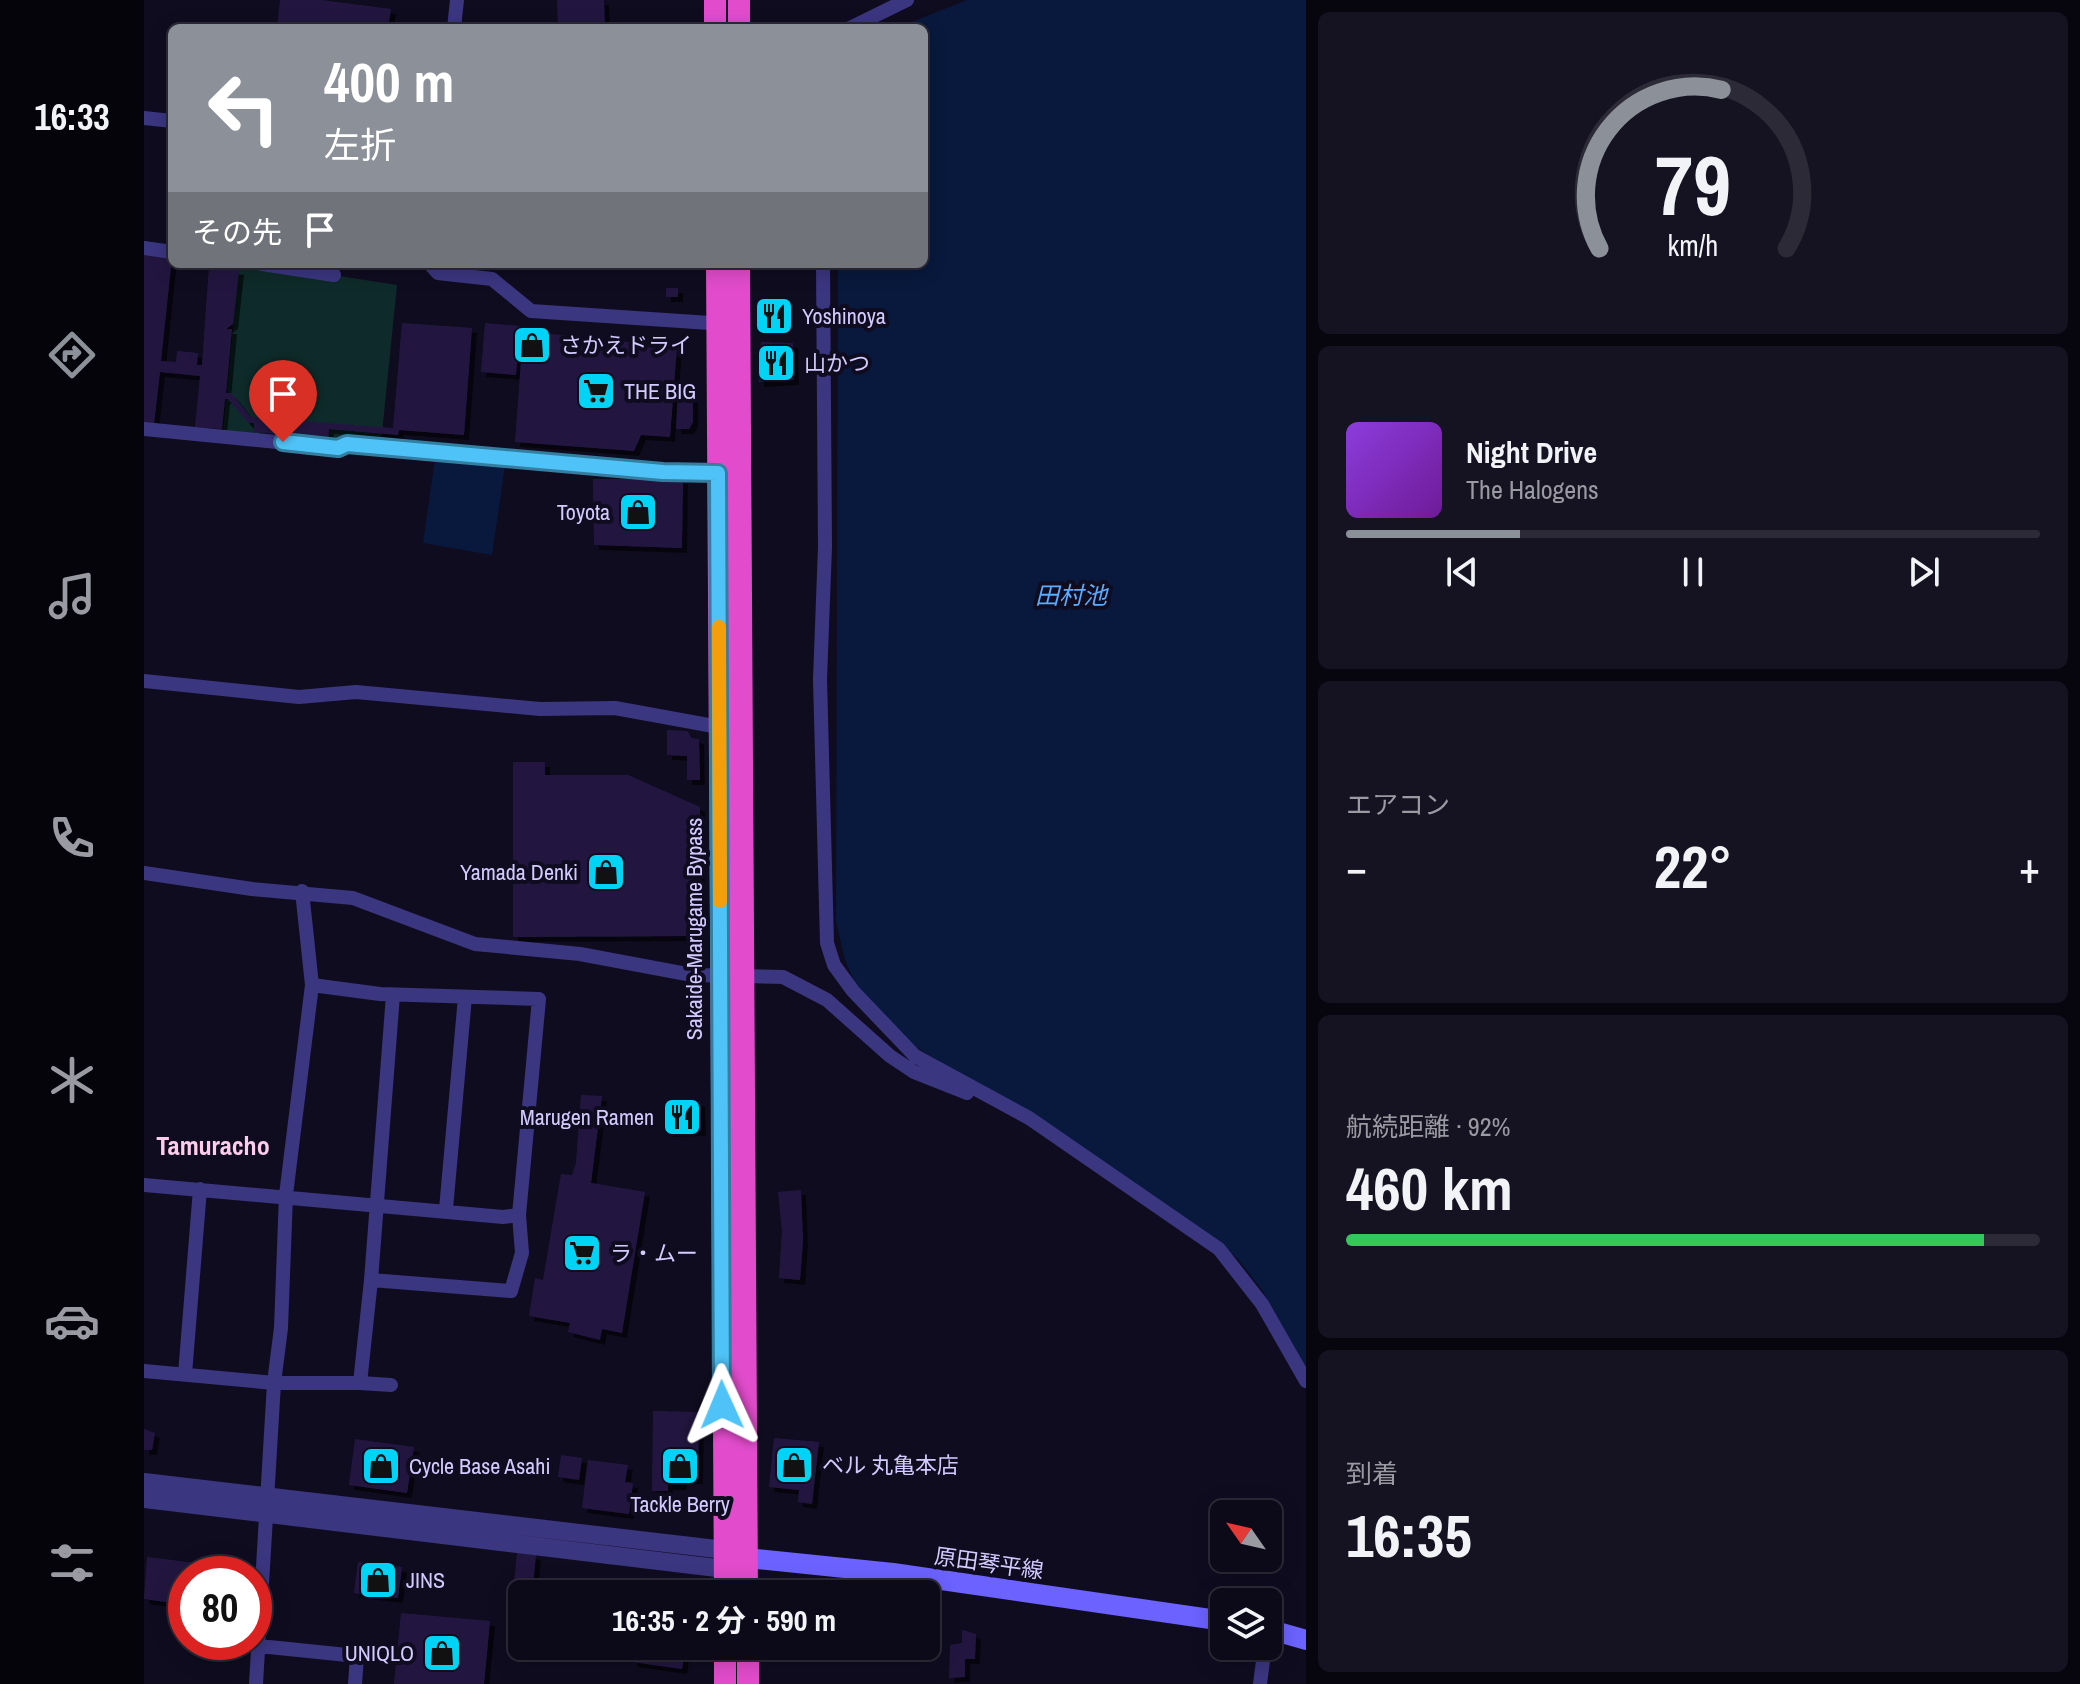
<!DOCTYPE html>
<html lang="ja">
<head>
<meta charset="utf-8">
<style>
  body { margin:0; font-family:"Archivo Narrow","Noto Sans JP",sans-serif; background:#151221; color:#f1f3f6; height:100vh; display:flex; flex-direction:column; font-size:30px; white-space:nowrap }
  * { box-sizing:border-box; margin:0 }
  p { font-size:26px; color:#9a9aa2 }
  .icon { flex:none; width:44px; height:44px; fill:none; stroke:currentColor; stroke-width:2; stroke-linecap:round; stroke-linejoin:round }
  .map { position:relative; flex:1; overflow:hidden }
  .drawer { display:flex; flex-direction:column; gap:12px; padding:12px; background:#07050d; width:774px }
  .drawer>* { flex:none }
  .top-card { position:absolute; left:24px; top:24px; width:760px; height:244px; border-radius:12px; box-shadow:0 4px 20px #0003,0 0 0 2px #2c2a37; background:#8c9099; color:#fff; overflow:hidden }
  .needle { width:52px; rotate:304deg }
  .controls { position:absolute; left:1066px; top:1500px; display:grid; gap:16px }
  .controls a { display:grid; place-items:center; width:72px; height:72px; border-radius:12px; background:#0c0918; box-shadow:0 4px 20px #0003,0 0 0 2px #2c2a37; font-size:40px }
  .speed { position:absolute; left:24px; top:1556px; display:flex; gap:16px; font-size:40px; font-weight:700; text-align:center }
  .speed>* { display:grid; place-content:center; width:104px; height:104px; border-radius:50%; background:#0c0918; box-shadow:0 4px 20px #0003,0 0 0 2px #2c2a37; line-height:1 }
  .speed .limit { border:12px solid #d22; background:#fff; color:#111 }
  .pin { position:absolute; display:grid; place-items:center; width:68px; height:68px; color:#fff; margin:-82px -34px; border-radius:50% 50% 50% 0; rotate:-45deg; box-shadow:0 0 8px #0007 }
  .pin .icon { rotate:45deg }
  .me { position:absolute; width:88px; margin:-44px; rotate:359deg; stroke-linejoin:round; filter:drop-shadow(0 0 6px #0008) }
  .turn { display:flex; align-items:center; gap:28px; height:168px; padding:0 24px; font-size:36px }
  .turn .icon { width:104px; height:104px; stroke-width:2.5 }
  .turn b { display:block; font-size:56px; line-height:68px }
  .then { display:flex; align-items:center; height:76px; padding:0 24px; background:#0003; gap:16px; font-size:30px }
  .big { font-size:60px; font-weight:700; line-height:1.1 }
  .drawer .tile { flex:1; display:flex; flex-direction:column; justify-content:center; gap:12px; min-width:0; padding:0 28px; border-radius:12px; background:#151221 }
  .drawer .dial { align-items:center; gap:0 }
  .dial svg { height:208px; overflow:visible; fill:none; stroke:#2c2a37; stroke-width:7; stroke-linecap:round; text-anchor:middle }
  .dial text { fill:#f1f3f6; stroke:none }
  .song { display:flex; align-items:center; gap:24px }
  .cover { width:96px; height:96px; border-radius:12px; background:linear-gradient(135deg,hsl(270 70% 55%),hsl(280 70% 35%)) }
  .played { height:8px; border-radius:4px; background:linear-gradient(90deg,#8c9099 25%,#2c2a37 25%) }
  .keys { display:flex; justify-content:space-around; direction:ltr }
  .heat { display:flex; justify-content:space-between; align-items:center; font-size:44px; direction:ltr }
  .charge { height:12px; border-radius:6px; background:linear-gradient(90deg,#34c759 92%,#2c2a37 0) }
  .trip { position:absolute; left:364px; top:1580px; width:432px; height:80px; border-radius:12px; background:#0c0918; box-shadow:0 4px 20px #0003,0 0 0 2px #2c2a37; font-weight:700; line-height:80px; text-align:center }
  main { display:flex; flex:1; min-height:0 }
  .menu { display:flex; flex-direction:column; width:144px; justify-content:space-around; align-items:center; background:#05040a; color:#9a9aa2 }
  .menu .icon { width:56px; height:56px }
  .menu .current { color:#8c9099 }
  .menu b { font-size:36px; color:#f1f3f6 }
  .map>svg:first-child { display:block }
  .green { fill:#0f2a2a }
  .water { fill:#08193d }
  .building { fill:#221841; filter:url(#shadow) }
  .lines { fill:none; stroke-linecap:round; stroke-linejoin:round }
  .minor { stroke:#3b3680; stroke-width:14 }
  .tertiary { stroke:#3b3680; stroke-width:18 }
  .secondary { stroke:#6c62ff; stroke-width:20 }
  .trunk { stroke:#e24ccc; stroke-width:22 }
  .route-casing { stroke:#337fa1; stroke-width:20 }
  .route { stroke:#4fc3f7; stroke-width:14 }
  .slow { stroke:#f59e0b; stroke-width:14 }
  .labels { text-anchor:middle; stroke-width:8; stroke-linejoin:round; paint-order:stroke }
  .poi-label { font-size:22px; fill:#d3cbff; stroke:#100c20; text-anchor:start }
  .street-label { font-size:22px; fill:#d3cbff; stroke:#100c20 }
  .water-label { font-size:24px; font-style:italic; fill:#59acff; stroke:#100c20 }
  .quarter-label { font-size:26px; font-weight:bold; fill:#ffcdeb; stroke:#100c20 }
</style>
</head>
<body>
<main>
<nav class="menu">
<b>16:33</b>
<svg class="icon current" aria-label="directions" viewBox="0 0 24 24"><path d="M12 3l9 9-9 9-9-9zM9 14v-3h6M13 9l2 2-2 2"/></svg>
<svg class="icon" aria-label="music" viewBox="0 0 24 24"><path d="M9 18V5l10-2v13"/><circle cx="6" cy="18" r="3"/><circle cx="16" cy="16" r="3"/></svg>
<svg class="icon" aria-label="phone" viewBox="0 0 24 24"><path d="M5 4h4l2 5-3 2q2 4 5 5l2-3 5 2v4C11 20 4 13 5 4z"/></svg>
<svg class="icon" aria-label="climate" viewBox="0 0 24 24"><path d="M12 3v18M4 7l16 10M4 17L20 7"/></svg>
<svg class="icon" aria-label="car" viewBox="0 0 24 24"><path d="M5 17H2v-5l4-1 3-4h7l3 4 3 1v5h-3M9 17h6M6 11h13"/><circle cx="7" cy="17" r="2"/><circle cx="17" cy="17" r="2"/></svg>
<svg class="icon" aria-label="filters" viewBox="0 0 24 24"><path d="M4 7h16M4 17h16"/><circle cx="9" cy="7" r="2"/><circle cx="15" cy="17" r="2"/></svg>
</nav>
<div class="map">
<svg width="1162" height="1684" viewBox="0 0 1162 1684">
  <defs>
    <filter id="shadow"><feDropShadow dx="5" dy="5" stdDeviation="0" flood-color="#0009"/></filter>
  </defs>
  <rect width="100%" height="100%" fill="#100c20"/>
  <path class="green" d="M95,264H118L253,285L237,443L198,438L194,442L79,431Z"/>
  <path class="water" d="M823,0H1162V1368L1118,1290L1094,1259L1063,1233L951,1157L752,1035L719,1001L701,960L692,921L694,264H780V28H753Z
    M291,459L361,466L348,555L279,543Z"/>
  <path class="building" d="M136,0H177L247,9L244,28H133Z
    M413,0H460L461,28H414Z
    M0,249L28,257L17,361L32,362L33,351L54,353L53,365H58L65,266L95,270L89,324L82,329H88L82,393H87L107,417L249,428L258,323L328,328L320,435L255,430L254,435L185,429L184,438L110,432V423H104L84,399H81L78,429L51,427L56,376L16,372L10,424L0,423Z
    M522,288H534V297H522Z
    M636,305L644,307V324H616V307Z
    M341,323L376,326L372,375L337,372Z
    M407,334L533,347L526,437L497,435L490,451L371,442L379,335L406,337Z
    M617,342L649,343L650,380L615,382L613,352H616Z
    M534,392L549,394V422L545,429H532Z
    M449,479H539L538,548L450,545Z
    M523,730L543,731L548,738L555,739L556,780H543V756L523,755Z
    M369,762H401V775H484L556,807V936L369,937Z
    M437,1095L458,1096L447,1183L501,1192L478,1333L458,1329L456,1340L424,1332L426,1323L385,1316L391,1278L399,1280L417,1174L428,1175L432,1163Z
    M556,1101L557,1131L523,1132L522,1103Z
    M657,1190L659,1241L656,1280L635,1278L638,1231L634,1192Z
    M509,1411L555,1412L554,1479H538V1485H524V1491H508Z
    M0,1429L11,1433L8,1450H0Z
    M630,1438L675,1442L668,1504L654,1502L655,1490L625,1487Z
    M211,1439L270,1447L263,1493L205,1485Z
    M417,1455L438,1458L435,1480L414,1477Z
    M444,1460L484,1465L481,1482L489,1483L485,1514L438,1508Z
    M373,1553L392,1555L388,1594H378V1600H375L376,1594L369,1593Z
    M3,1557L91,1568V1574H42V1605L0,1599Z
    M214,1562L258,1567L254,1598L210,1593Z
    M257,1613L346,1621L340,1684H250Z
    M818,1630L832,1634L831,1659H821V1677L805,1678L806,1645L818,1643Z
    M490,1646H542L538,1669L488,1662Z"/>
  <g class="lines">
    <path class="minor" d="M310,28L313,0
      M706,28L763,0
      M0,118L28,121
      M0,248L28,252
      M118,264L190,275
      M286,264L294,273L348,279L387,311L581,324
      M679,264L681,547L676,679L683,943L690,965L709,991L771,1056L885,1118L1075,1249L1118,1304L1162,1381
      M0,429L194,448L203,444L519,472L574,473
      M0,681L155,697L212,692L396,709L471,708L575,727
      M0,873L108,889L209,898L331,944L436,954L548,975L639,977L683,1000L746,1056L770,1072L823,1093
      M158,891L168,985
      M0,1185L359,1217L375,1215
      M302,1209L321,997
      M227,1280L249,995
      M0,1371L130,1383H216L227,1280L367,1291L378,1253L375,1215L395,999L236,994L168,985L142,1195L137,1328L130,1383L112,1684
      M41,1374L56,1189
      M216,1383L247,1385
      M115,1646L213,1656L211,1684
      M1116,1684L1121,1646"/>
    <path class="tertiary" d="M0,1482L581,1550
      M0,1499L581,1569"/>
    <path class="secondary" d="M589,1553L603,1558L749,1573L1080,1621
      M1124,1629L1162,1640"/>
    <path class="trunk" d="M571,0V28
      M595,0V28
      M573,264L581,1594
      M595,264L603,1594
      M581,1646V1684
      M604,1646V1684"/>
  </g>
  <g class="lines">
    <defs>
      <path id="route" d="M139,442L194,448L203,444L519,472L574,473L578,1405"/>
    </defs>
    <use href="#route" class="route-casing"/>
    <use href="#route" class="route"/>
    <path class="slow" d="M575,627L576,901"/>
  </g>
  <defs>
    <symbol id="restaurant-square" viewBox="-11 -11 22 22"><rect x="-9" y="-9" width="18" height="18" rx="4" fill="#00d4f6" stroke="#100c20"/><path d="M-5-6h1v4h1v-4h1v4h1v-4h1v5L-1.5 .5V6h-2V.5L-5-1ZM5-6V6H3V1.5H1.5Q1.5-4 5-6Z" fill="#111"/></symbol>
    <symbol id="shop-square" viewBox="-11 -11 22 22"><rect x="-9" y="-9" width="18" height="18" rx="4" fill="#00d4f6" stroke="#100c20"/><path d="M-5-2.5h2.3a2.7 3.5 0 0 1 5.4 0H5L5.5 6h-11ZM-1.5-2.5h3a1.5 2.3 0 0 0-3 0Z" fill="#111"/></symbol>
    <symbol id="supermarket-square" viewBox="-11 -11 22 22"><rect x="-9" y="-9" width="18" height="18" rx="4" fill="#00d4f6" stroke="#100c20"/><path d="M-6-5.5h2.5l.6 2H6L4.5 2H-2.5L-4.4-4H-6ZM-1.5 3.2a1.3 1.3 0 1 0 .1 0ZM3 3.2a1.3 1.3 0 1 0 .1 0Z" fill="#111"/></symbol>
  </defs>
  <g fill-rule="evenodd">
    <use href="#restaurant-square" x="608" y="294" width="44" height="44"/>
    <use href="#shop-square" x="366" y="323" width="44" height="44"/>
    <use href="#restaurant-square" x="610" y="341" width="44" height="44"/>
    <use href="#supermarket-square" x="430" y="369" width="44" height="44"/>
    <use href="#shop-square" x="472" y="490" width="44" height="44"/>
    <use href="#shop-square" x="440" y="850" width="44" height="44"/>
    <use href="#restaurant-square" x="516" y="1095" width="44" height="44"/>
    <use href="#supermarket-square" x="416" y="1231" width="44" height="44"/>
    <use href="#shop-square" x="628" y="1443" width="44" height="44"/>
    <use href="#shop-square" x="215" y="1444" width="44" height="44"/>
    <use href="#shop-square" x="514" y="1444" width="44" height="44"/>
    <use href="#shop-square" x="212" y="1558" width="44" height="44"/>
    <use href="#shop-square" x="276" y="1631" width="44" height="44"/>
  </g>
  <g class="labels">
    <g class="poi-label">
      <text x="658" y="324">Yoshinoya</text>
      <text x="416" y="353">さかえドライ</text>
      <text x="660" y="371">山かつ</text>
      <text x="480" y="399">THE BIG</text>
      <text x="466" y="520" text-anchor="end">Toyota</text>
      <text x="434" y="880" text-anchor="end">Yamada Denki</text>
      <text x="510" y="1125" text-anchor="end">Marugen Ramen</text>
      <text x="466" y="1261">ラ・ムー</text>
      <text x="678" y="1473">ベル 丸亀本店</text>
      <text x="265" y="1474">Cycle Base Asahi</text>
      <text x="536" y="1512" text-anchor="middle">Tackle Berry</text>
      <text x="262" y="1588">JINS</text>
      <text x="270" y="1661" text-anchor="end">UNIQLO</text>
    </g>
    <g class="street-label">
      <text transform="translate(550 929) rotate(-90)" y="8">Sakaide-Marugame Bypass</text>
      <text transform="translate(845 1563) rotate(8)" y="8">原田琴平線</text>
    </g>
    <g class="water-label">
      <text x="927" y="604">田村池</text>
    </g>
    <g class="quarter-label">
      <text x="69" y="1155">Tamuracho</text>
    </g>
  </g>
</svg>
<div class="controls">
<a><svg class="needle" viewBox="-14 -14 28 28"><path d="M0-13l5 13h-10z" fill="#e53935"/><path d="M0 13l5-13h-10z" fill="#9a9aa2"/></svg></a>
<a><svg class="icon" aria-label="layers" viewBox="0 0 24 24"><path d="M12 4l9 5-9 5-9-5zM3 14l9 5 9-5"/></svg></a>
</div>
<div class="speed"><div class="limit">80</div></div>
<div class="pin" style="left:139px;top:442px;background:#d93025"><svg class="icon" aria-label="arrive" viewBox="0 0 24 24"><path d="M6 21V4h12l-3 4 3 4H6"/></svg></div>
<svg class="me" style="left:578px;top:1405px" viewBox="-20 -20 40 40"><path d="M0-17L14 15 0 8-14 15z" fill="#4fc3f7" stroke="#fff" stroke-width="4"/></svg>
<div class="trip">16:35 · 2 分 · 590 m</div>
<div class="top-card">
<div class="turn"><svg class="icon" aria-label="left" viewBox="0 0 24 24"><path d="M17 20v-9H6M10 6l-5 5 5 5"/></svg><div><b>400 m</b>左折</div></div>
<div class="then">その先<svg class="icon" aria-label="arrive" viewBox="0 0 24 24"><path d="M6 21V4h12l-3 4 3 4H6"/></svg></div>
</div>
</div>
<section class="drawer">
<div class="tile dial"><svg viewBox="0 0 100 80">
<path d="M14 69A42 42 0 1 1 86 69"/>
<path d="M14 69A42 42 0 0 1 61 8" stroke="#8c9099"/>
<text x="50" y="56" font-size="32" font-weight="700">79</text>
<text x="50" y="72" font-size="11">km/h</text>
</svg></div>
<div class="tile">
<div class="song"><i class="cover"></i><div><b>Night Drive</b><p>The Halogens</p></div></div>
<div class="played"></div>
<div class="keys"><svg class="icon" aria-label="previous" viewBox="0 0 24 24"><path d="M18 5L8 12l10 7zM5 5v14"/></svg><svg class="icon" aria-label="pause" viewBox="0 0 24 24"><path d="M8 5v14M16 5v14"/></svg><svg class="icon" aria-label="next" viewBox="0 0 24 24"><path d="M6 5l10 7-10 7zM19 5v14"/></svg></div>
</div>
<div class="tile"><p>エアコン</p>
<div class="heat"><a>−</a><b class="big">22°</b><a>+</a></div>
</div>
<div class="tile"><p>航続距離 · 92%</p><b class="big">460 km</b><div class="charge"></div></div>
<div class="tile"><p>到着</p><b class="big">16:35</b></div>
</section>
</main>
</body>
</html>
